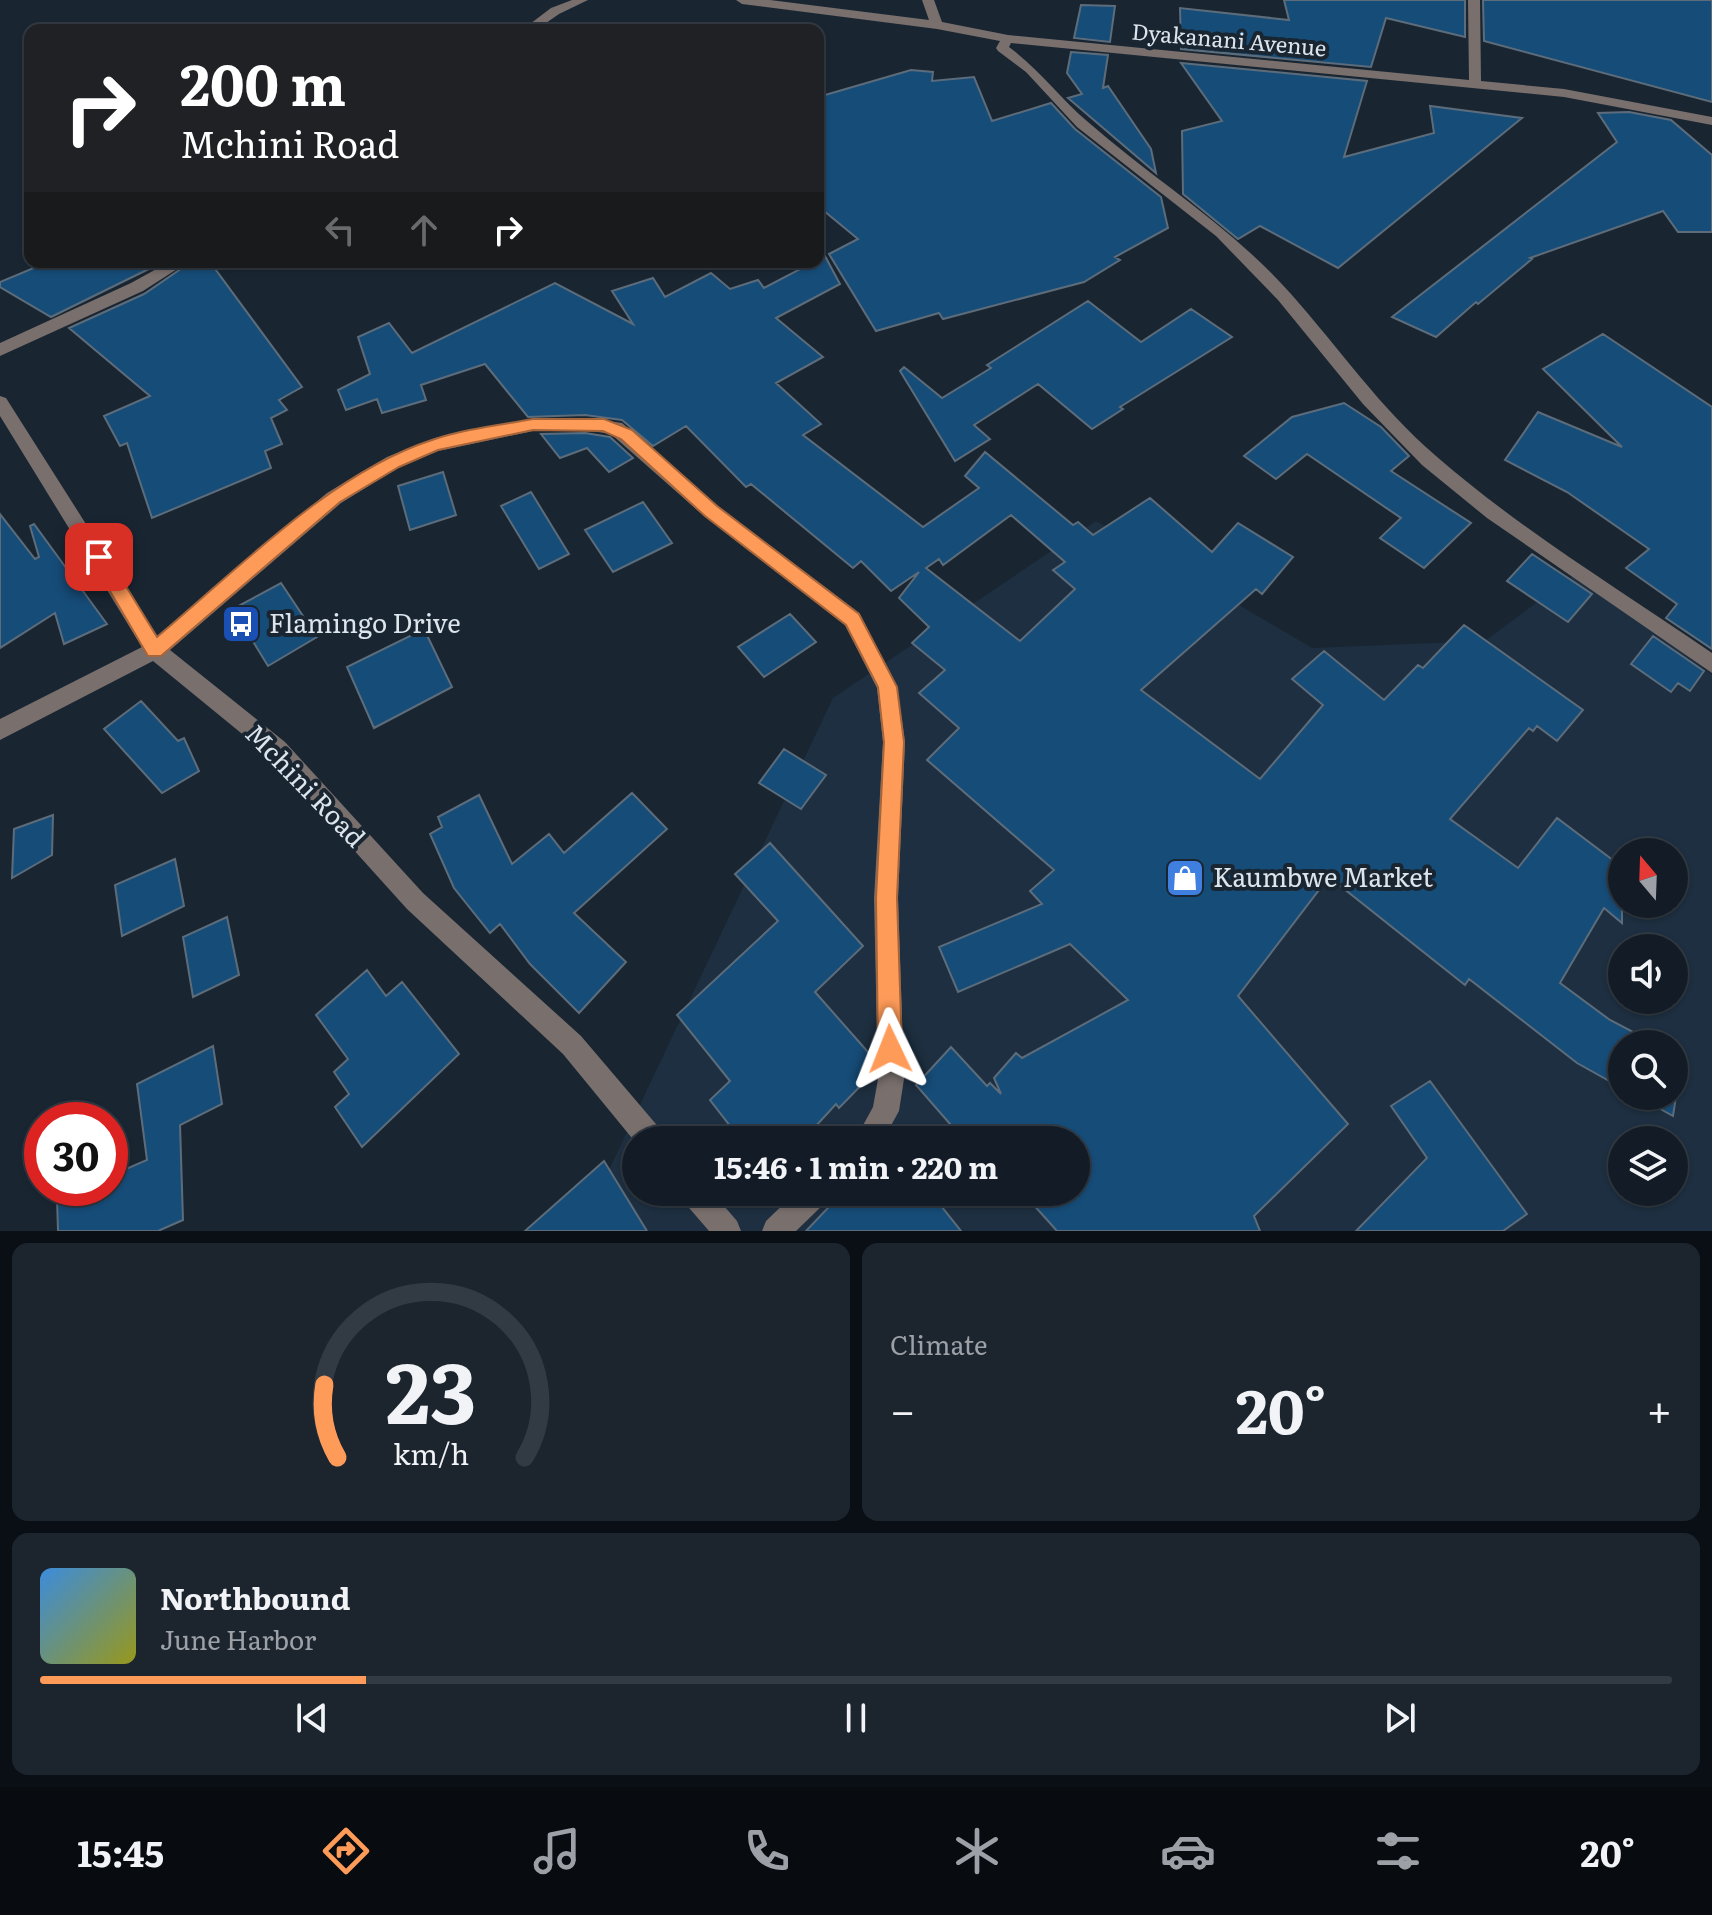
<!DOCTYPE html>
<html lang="en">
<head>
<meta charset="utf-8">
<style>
  body { margin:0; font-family:Literata,serif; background:#1c252e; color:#f1f3f6; height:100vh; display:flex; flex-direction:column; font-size:30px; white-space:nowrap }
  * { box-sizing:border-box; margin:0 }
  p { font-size:26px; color:#9da1a7 }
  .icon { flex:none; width:44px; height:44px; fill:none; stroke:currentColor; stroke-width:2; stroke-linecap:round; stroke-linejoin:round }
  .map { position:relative; height:1231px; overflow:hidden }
  .sheet { display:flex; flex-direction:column; gap:12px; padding:12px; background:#0a0f15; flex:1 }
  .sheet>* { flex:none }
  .guide { position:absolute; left:24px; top:24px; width:800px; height:244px; border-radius:16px; box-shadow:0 2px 6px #0004,0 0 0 2px #323a43; background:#202124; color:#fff; overflow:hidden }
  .needle { width:52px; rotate:341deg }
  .controls { position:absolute; left:1608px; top:838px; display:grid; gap:16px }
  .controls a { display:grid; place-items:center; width:80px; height:80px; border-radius:50%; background:#131c26; box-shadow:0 2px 6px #0004,0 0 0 2px #323a43; font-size:40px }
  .speed { position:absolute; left:24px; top:1102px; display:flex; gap:16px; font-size:40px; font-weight:700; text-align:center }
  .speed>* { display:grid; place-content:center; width:104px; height:104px; border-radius:50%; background:#131c26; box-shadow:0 2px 6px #0004,0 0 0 2px #323a43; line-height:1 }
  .speed .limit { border:12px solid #d22; background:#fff; color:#111 }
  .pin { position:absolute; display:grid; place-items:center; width:68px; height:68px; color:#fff; margin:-34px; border-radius:16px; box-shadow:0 4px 12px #0006 }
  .me { position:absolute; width:88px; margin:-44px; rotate:358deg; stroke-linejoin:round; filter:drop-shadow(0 0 6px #0008) }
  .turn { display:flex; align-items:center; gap:28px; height:168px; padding:0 24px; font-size:36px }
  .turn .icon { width:104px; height:104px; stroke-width:2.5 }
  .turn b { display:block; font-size:56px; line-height:68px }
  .lanes { display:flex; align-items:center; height:76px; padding:0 24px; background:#0003; justify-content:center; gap:40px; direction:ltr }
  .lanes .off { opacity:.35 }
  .big { font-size:60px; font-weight:700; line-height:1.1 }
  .sheet .widget { flex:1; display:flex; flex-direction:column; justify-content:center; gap:12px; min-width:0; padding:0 28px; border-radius:16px; background:#1c252e }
  .sheet .dial { align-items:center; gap:0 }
  .dial svg { height:208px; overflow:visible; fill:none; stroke:#323a43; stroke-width:7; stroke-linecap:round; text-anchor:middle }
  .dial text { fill:#f1f3f6; stroke:none }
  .song { display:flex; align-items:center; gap:24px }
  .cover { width:96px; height:96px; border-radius:12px; background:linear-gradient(135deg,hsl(210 70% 55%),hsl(60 70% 35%)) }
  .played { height:8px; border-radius:4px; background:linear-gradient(90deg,#ff9b59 20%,#323a43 20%) }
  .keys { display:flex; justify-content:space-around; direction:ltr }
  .heat { display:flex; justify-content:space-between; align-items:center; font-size:44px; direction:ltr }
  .sheet .tiles { flex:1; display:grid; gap:12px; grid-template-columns:1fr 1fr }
  .widget:last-child { grid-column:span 2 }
  .trip { position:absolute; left:622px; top:1126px; width:468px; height:80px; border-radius:40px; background:#131c26; box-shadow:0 2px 6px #0004,0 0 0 2px #323a43; font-weight:700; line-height:80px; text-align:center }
  .tabs { display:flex; height:128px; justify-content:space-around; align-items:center; background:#080b0f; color:#9da1a7 }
  .tabs .icon { width:56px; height:56px }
  .tabs .on { color:#ff9b59 }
  .tabs b { font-size:36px; color:#f1f3f6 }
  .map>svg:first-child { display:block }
  .built { fill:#1d2f40; fill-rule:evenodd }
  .building { fill:#164c78; stroke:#5d6c7a; stroke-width:2; fill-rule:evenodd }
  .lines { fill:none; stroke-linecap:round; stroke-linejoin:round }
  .minor { fill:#796f6d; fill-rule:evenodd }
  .route { fill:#ff9b59; stroke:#a6653a; stroke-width:2 }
  .labels { text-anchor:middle; stroke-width:8; stroke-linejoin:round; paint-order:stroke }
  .far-street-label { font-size:22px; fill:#dce4ec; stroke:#192632 }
  .poi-label { font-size:26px; fill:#dce4ec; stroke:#192632; text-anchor:start }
  .street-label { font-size:26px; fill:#dce4ec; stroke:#192632 }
</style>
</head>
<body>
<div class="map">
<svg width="1712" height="1231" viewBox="0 0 1712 1231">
  <rect width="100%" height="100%" fill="#192632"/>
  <path class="built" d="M1096,521L1312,648L1485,641L1579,571L1712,675V1231H580L833,698ZM1622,852H1674V904H1622ZM1622,948H1674V1000H1622ZM1622,1044H1674V1096H1622ZM636,1140H1076V1192H636ZM1622,1140H1674V1192H1622Z"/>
  <path class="building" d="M1284,0H1465V37L1386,18L1371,67L1181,49L1180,8L1289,20Z
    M1483,0H1712V102L1484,41Z
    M1081,5L1115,6L1110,42L1074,38Z
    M1071,52L1108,55L1103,88L1108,86L1151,149L1156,173L1068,98L1082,94L1067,73Z
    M1181,63L1367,81L1344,157L1434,133L1430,106L1522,118L1338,268L1260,226L1238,239L1183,194L1182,131L1222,121Z
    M911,70L933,72L932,81L974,77L992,121L1051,103L1075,129L1161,197L1168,228L1115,257L1120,260L1084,282L943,319L939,313L876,331L829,254L858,239L818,206V97Z
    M1629,112L1671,120L1712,155V232H1678L1663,211L1530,258L1532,259L1478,304L1476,302L1436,337L1392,317L1617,142L1598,113Z
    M825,256L840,284L776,318L823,357L776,383L821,424L803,435L923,527L979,488L965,476L985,452L1073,525L1078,522L1093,535L1150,498L1212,552L1238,523L1293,557L1262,594L1256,589L1141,690L1260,779L1323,705L1292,679L1324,651L1384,700L1418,665L1423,668L1464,625L1583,710L1557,741L1537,726L1533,731L1529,728L1450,819L1518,868L1557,818L1622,867V923L1604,908L1560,983L1610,1020L1656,1044H1622V1088L1577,1063L1469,979L1465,985L1329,877L1238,996L1348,1124L1254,1216L1260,1231H1057L1022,1192H1076V1140H964L916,1085L951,1047L987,1086L990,1083L1001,1094L994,1078L1016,1053L1022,1058L1128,1000L1070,944L958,992L939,947L1042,904L1030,891L1054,870L927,760L959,728L919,693L945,670L912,643L929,627L899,598L919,572L891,591L861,561L853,568L751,484L746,487L686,426L653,446L622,420L585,415L528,417L485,364L421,385L426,400L382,413L377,399L346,410L338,390L370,374L358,337L389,323L412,353L555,283L633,324L612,291L653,278L665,297L711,273L730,289L758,280L764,288ZM1011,515L1065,562L1053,570L1075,589L1020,641L926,568L939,559L943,565Z
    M48,262H163L51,317L0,287V282Z
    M191,262H210L302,387L279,400L287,410L271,418L282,444L265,451L271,468L152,518L127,443L120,446L104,416L150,396L69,328L144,294Z
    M1088,301L1141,342L1191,309L1232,337L1120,407L1123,409L1092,429L1038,384L974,425L990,439L955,461L900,371L904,367L942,398L991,368L987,365Z
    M1603,334L1712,407V649L1666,618L1677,604L1626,568L1649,549L1567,492L1505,460L1538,412L1622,447L1543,369Z
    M1344,403L1381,427L1409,456L1391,471L1471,523L1424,568L1380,538L1401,518L1307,454L1276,479L1244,456L1292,417Z
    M585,433L610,437L633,458L609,472L587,448L560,458L541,434Z
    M443,472L456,515L410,530L398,486Z
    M531,492L569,554L539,569L501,506Z
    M643,502L672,543L613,572L585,530Z
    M0,514L35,559L39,557L30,526L34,524L107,624L64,644L55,613L0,648Z
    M1532,554L1592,594L1568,622L1507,581Z
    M281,583L317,637L268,666L233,609Z
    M790,614L816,642L764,677L738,647Z
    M424,629L452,687L374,728L347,667Z
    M1653,636L1704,671L1690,691L1678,683L1671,692L1631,664Z
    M141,701L178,741L184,738L199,771L162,793L104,729Z
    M784,749L826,775L801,809L759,783Z
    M632,793L667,829L574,913L626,962L579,1013L530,964L500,924L490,933L454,888L430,834L442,827L438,817L479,795L512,864L549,834L564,853Z
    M53,815L52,855L12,878L14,829Z
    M770,843L863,946L815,992L875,1060V1071L839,1108L836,1104L803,1140H741L710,1100L730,1081L677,1015L778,921L735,874Z
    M175,859L184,906L122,936L115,885Z
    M227,917L239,975L193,997L183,937Z
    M367,970L386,996L402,982L459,1054L362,1147L335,1107L349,1094L334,1072L348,1059L316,1015Z
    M213,1046L222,1104L180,1125L183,1220L158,1231H58L57,1198L81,1188H110V1176L147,1160L137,1084Z
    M1674,1054L1682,1058L1673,1116L1637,1096H1674Z
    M1430,1081L1527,1214L1503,1231H1356L1427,1158L1391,1106Z
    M604,1161L647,1231H525Z
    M843,1192H930L961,1231H806Z"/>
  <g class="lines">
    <path class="minor" d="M572,0H588L559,14L536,30H522L551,8Z
      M736,0H770L929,20L922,0H934L942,22L1008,35L1469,80L1468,0H1480L1481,81L1564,89L1712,117V125L1564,97L1011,43L1009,47C1039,69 1060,98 1088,122C1155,181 1231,226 1291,294C1339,348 1380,408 1436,456C1521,530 1619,589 1712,653V673L1487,518L1422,465L1363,404L1278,300L1216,236L1077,127L1026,72L998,51L996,48L1000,41L937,29L742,4Z
      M169,262H188L143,291L0,356V343L131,283Z
      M0,396L6,398L157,636L327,493L387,457L435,438L533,419L585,418L622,423L718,506L859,613L897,687L905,742L898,898L904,1079L899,1111L883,1140H855L873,1107L878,1079L874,898L883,742L877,688L845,625L704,516L611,434L585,430L533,431L438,451L399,467L341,503L170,650L285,742L423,893L581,1036L661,1130L664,1140H636V1143L563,1054L407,909L269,756L153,661L0,740V719L142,647L0,416Z
      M680,1192H712L737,1221L741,1231H709L684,1202Z
      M796,1192H830L826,1202L796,1231H762L766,1221Z"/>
  </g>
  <path class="route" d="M533,419H604L632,430L717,506L859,614L897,687L904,742L897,898L902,1049L898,1057L890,1061L882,1057L878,1049L876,898L884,742L878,687L846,625L705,516L621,439L603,431L533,430L438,450L399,467L340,502L161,656H148L90,557L92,552H105L157,637C237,570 332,472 432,440C464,429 500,425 533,419Z"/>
  <defs>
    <symbol id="bus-square" viewBox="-11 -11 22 22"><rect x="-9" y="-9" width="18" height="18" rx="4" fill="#1a4fb4" stroke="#192632"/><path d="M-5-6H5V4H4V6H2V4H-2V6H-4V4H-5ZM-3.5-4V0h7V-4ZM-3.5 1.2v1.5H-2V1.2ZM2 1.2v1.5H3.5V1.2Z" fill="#fff"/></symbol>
    <symbol id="shop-square" viewBox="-11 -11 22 22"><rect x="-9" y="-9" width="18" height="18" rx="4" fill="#3f7fe0" stroke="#192632"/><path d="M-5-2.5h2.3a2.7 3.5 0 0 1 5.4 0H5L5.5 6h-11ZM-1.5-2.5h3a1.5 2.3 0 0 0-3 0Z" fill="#fff"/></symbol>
  </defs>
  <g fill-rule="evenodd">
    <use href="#bus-square" x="219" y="602" width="44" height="44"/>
    <use href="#shop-square" x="1163" y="856" width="44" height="44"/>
  </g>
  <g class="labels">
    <g class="far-street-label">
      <text transform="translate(1229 40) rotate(5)" y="8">Dyakanani Avenue</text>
    </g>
    <g class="poi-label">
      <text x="269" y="633">Flamingo Drive</text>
      <text x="1213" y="887">Kaumbwe Market</text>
    </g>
    <g class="street-label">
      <text transform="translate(305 786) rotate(46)" y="9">Mchini Road</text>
    </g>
  </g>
</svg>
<div class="controls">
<a><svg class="needle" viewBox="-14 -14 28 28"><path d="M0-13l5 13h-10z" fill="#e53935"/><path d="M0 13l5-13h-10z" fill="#9da1a7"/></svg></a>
<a><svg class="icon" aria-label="sound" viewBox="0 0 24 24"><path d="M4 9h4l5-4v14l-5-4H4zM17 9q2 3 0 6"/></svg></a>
<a><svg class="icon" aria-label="search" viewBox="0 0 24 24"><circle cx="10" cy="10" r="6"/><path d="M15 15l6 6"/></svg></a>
<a><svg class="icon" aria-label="layers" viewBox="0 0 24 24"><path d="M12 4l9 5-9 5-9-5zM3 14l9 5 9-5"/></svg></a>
</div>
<div class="speed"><div class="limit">30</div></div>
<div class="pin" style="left:99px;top:557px;background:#d93025"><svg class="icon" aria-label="arrive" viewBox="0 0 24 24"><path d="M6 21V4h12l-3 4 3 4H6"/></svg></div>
<svg class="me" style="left:890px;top:1049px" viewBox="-20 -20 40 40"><path d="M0-17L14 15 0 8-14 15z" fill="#ff9b59" stroke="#fff" stroke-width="4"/></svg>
<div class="trip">15:46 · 1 min · 220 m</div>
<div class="guide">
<div class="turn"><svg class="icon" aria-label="right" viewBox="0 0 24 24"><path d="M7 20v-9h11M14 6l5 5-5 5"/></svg><div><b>200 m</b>Mchini Road</div></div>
<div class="lanes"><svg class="icon off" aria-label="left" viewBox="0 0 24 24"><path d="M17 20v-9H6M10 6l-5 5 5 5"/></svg><svg class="icon off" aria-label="ahead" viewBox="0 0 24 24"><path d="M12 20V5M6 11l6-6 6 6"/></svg><svg class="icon" aria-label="right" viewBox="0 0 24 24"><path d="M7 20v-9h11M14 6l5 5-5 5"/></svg></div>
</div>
</div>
<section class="sheet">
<div class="tiles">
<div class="widget dial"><svg viewBox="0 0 100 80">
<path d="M14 69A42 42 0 1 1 86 69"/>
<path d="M14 69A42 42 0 0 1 9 41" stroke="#ff9b59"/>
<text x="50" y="56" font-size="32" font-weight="700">23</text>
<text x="50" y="72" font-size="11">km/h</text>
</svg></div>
<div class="widget"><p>Climate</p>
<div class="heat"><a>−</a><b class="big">20°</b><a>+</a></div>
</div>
<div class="widget">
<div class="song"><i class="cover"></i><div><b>Northbound</b><p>June Harbor</p></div></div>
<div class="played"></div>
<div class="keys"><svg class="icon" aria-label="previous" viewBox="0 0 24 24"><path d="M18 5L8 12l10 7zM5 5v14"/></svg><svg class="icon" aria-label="pause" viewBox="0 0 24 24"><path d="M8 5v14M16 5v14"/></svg><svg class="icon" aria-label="next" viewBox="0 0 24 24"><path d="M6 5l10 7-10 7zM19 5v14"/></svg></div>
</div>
</div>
</section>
<nav class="tabs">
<b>15:45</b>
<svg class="icon on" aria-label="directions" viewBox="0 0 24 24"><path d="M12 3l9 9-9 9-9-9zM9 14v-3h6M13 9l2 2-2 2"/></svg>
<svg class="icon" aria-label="music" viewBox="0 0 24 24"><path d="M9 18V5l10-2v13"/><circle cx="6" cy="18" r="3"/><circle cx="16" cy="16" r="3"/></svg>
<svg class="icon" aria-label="phone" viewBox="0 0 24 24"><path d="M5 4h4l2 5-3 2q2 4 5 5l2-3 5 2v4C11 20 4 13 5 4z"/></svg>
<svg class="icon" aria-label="climate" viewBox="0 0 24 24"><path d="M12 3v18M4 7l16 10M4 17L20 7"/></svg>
<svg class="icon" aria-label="car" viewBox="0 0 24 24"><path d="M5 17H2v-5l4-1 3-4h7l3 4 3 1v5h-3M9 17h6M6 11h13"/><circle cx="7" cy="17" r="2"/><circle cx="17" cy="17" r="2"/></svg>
<svg class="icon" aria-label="filters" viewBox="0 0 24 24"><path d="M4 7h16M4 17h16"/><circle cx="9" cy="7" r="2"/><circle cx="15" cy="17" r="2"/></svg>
<b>20°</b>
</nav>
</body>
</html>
